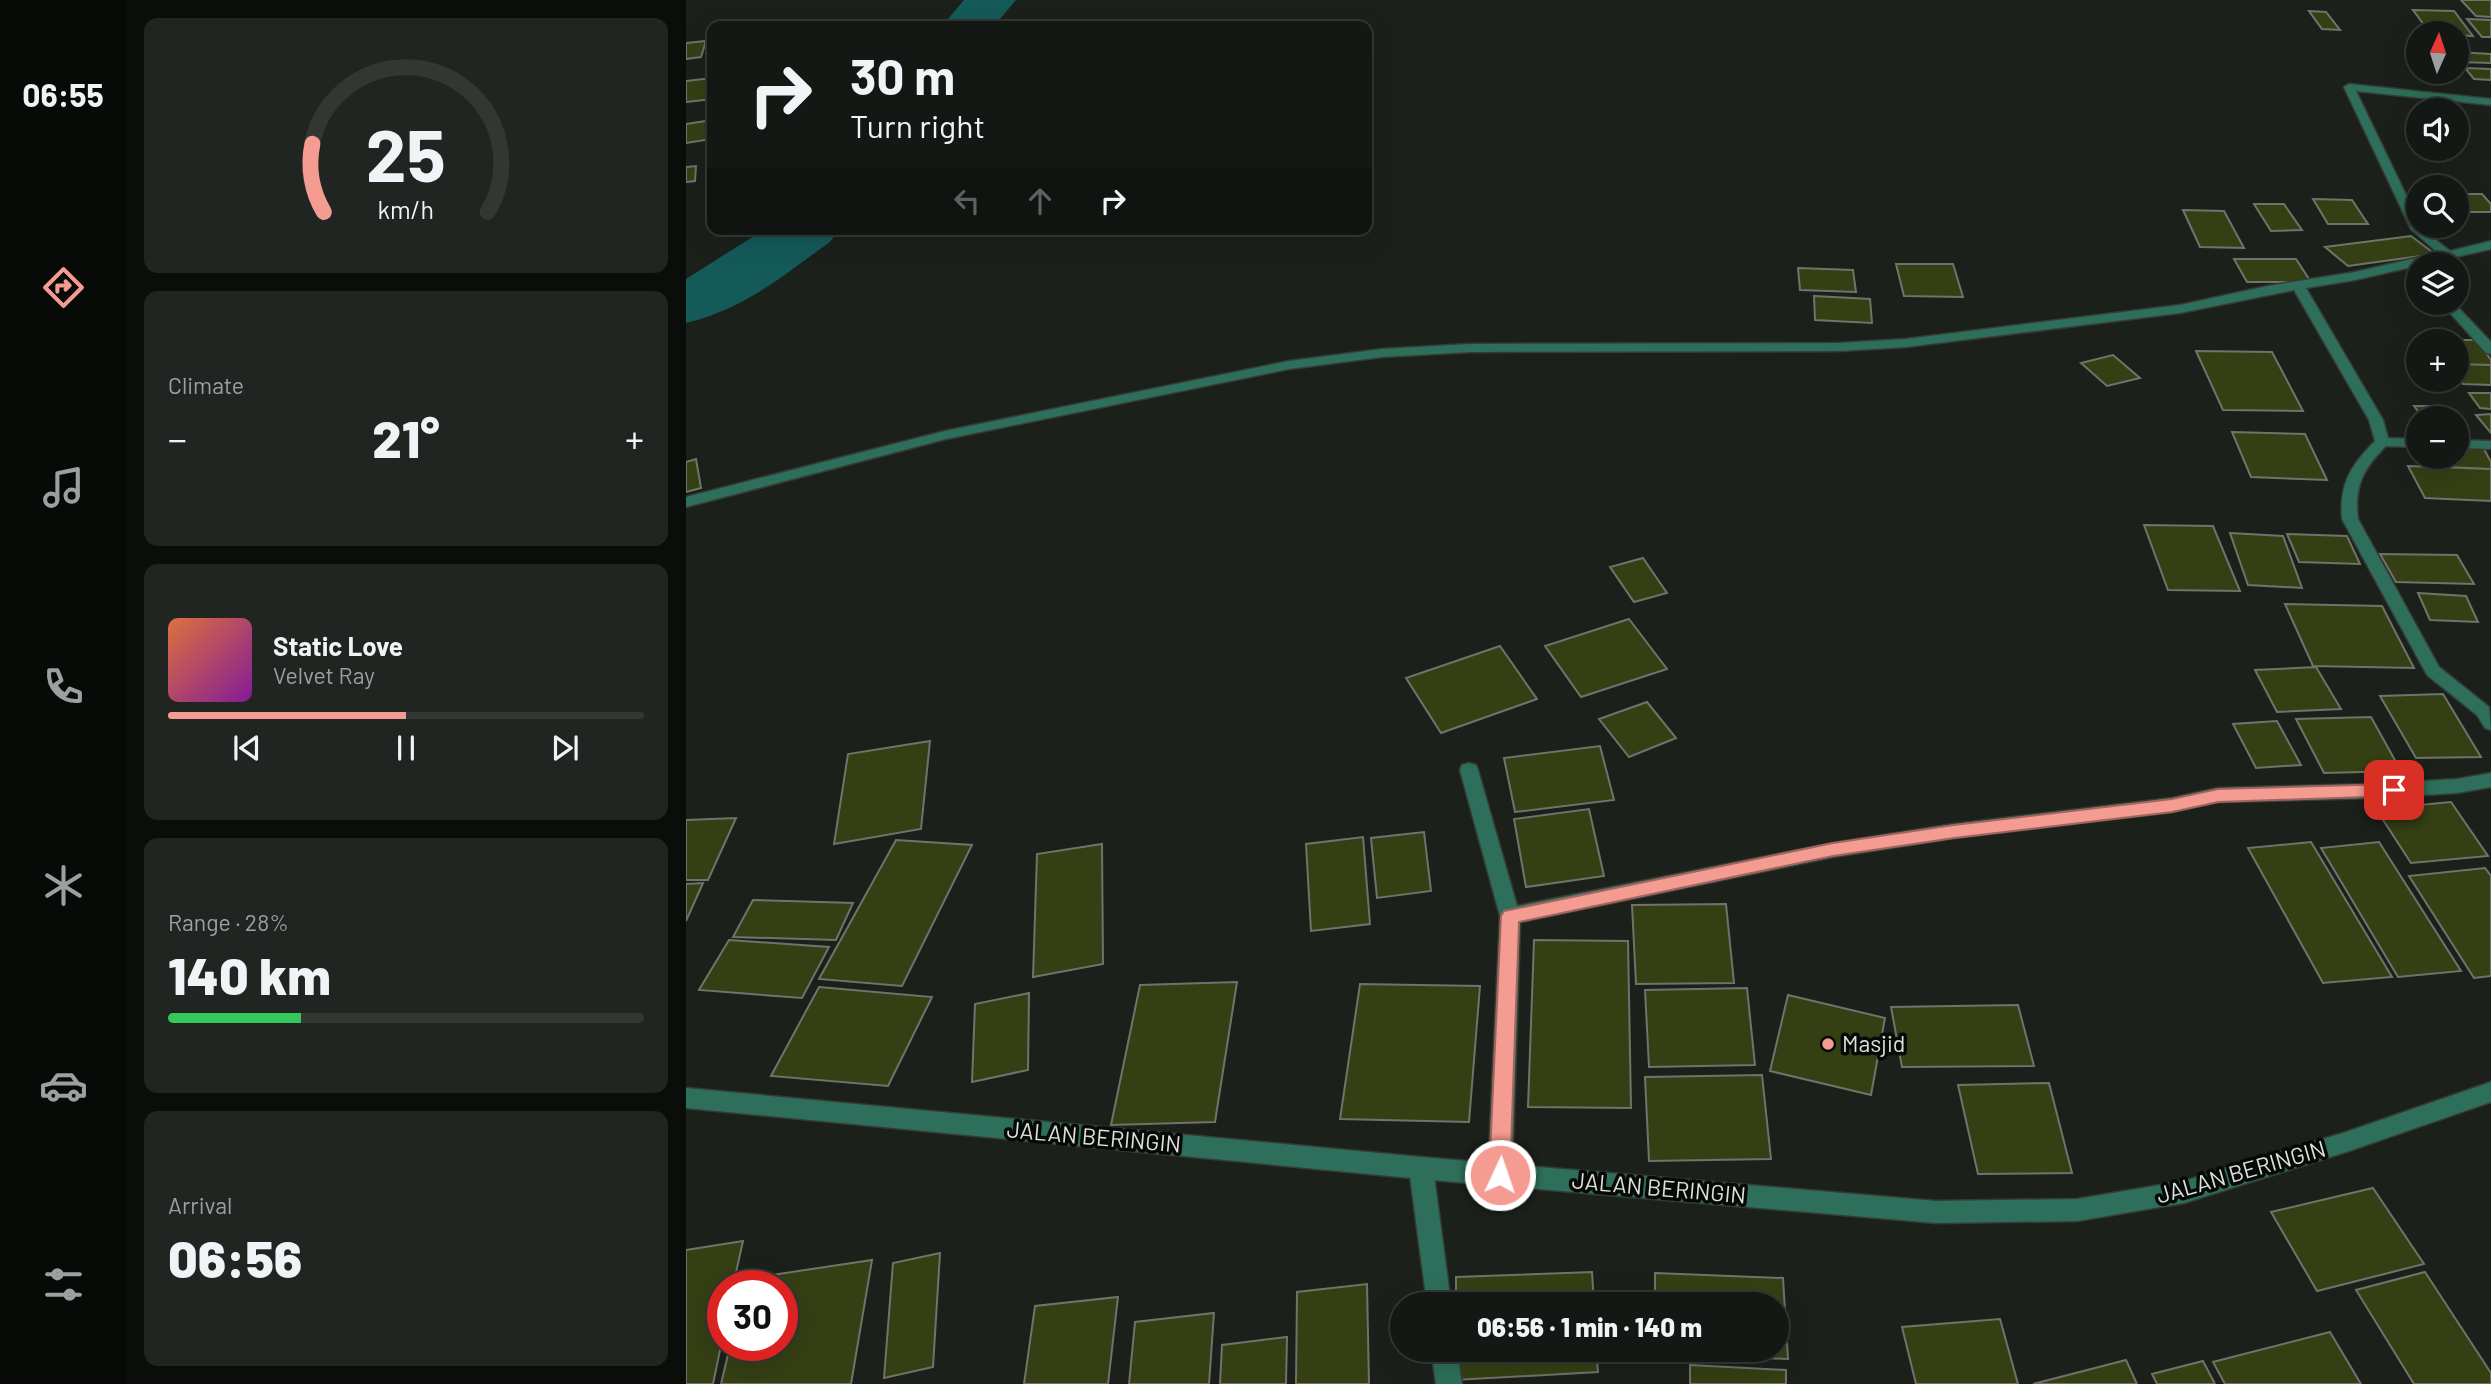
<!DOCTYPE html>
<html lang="en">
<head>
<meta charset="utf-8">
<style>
  body { margin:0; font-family:Barlow,sans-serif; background:#212522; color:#f1f3f6; height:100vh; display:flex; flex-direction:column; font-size:26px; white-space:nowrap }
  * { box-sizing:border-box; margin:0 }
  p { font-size:23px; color:#9da0a0 }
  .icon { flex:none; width:38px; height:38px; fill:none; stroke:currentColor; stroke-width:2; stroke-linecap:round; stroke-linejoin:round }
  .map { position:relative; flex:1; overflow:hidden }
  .details { display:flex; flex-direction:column; gap:18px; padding:18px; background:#0b0d0b; width:560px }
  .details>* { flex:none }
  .hud { position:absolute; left:21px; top:21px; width:665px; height:214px; border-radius:14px; box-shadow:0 7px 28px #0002,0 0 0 2px #333734; background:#141814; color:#f1f3f6; overflow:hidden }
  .needle { width:46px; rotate:3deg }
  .tools { position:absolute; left:1720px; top:21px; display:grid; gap:14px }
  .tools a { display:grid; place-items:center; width:63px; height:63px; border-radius:50%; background:#141814; box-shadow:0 7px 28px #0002,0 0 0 2px #333734; font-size:35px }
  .speed { position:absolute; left:21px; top:1270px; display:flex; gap:14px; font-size:35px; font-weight:700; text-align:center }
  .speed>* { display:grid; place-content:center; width:91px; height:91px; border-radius:50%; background:#141814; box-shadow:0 7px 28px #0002,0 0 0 2px #333734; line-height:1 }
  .speed .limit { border:10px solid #d22; background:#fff; color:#111 }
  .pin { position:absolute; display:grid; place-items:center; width:60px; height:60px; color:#fff; margin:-30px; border-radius:14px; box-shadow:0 4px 10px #0006 }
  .me { position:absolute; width:77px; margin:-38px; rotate:3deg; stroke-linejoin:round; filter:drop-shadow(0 0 5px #0008) }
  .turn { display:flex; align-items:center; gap:24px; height:147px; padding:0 28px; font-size:32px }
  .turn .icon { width:91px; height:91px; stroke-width:2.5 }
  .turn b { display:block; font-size:49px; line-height:60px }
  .lanes { display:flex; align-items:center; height:66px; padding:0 28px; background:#0003; justify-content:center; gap:35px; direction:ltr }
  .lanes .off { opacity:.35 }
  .big { font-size:52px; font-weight:800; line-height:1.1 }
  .details .tile { flex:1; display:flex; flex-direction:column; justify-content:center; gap:10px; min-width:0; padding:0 24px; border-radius:14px; background:#212522 }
  .details .dial { align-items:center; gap:0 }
  .dial svg { height:182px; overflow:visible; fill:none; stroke:#333734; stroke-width:7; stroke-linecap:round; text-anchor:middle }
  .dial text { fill:#f1f3f6; stroke:none }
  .song { display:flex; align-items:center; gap:21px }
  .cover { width:84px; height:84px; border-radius:10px; background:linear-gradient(135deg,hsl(20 70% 55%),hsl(290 70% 35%)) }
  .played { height:7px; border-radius:4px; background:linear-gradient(90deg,#f59c92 50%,#333734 50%) }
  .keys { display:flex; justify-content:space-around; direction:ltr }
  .heat { display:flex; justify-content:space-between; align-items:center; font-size:38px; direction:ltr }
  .charge { height:10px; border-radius:5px; background:linear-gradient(90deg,#34c759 28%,#333734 0) }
  .trip { position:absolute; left:704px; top:1292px; width:399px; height:70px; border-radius:35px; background:#141814; box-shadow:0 7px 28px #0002,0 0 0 2px #333734; font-weight:800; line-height:70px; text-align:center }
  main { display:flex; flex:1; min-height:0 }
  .menu { display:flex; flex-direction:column; width:126px; justify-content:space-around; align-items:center; background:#080a08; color:#9da0a0 }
  .menu .icon { width:49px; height:49px }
  .menu .current { color:#f59c92 }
  .menu b { font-size:32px; color:#f1f3f6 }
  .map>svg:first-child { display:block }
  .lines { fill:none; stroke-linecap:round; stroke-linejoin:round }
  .river { fill:#145a59; fill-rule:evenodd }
  .building { fill:#353f14; stroke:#70736b; stroke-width:2 }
  .minor-casing { stroke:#363b36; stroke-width:3 }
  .tertiary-casing { stroke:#363b36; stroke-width:3 }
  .minor { fill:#2d6f5a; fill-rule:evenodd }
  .tertiary { fill:#2d6f5a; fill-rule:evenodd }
  .route { fill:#f59c92; stroke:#9f655f; stroke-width:2 }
  .poi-dot { fill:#f59c92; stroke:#070907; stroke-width:2.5 }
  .labels { text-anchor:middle; stroke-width:7; stroke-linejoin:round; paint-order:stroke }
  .near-poi-label { font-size:23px; fill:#dee2de; stroke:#070907; text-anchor:start }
  .near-street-label { font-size:23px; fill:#dee2de; stroke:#070907 }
</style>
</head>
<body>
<main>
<nav class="menu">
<b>06:55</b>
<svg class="icon current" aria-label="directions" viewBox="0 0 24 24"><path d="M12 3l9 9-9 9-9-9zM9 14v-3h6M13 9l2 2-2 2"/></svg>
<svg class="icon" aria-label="music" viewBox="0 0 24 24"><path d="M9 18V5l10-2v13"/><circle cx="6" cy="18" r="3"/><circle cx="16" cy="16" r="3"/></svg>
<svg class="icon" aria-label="phone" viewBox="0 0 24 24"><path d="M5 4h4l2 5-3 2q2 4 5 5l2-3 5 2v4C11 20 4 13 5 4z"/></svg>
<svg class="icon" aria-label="climate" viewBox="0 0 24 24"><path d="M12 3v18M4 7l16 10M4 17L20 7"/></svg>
<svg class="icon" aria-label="car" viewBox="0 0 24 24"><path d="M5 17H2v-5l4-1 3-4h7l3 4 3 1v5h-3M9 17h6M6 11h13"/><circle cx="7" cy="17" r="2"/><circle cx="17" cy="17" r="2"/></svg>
<svg class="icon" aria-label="filters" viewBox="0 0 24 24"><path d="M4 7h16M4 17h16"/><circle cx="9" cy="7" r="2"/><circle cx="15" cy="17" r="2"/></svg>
</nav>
<section class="details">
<div class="tile dial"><svg viewBox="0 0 100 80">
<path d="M14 69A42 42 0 1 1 86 69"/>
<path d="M14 69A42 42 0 0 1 9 39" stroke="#f59c92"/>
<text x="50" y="56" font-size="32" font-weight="700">25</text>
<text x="50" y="72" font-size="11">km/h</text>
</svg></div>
<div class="tile"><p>Climate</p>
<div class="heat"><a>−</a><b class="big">21°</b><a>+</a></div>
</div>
<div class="tile">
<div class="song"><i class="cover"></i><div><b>Static Love</b><p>Velvet Ray</p></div></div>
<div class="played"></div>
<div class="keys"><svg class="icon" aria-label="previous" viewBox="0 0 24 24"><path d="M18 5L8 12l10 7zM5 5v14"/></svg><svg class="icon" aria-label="pause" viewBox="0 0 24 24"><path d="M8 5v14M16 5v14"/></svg><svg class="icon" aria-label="next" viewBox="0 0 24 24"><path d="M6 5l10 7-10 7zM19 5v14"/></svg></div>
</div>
<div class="tile"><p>Range · 28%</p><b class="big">140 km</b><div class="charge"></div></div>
<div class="tile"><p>Arrival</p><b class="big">06:56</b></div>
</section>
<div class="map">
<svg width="1805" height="1384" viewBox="0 0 1805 1384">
  <rect width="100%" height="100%" fill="#1b201b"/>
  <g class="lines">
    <path class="river" d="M278,0H330L308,26H256Z
      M79,229H153L144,242C96,276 59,309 0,323V279Z"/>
  </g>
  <path class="building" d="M1775,0H1805V17L1790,16Z
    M1727,10L1768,11L1787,36L1744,33Z
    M1623,11L1640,12L1654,30L1636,29Z
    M1781,19L1805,20V37H1796Z
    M20,41L15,57L0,59V43Z
    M1771,52L1805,54V63L1773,62Z
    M1779,68L1805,69V80L1788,79Z
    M26,78V99L0,102V81Z
    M26,120V139L0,143V124Z
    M10,166L9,181L0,182V167Z
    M1771,194H1796L1805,204V212H1771Z
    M1627,199L1666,200L1682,224H1642Z
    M1568,204H1598L1616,230L1585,231Z
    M1497,210L1538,211L1558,248L1514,247Z
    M1725,236L1749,254L1662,266L1639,247Z
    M1548,259H1610L1625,282H1561Z
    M1210,264H1267L1277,297L1218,296Z
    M1112,268L1167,270L1170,292L1114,290Z
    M1128,296L1184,299L1186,323L1129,320Z
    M1747,340H1791L1805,360V365L1771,364V341Z
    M1510,351L1586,352L1617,411L1537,410Z
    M1427,355L1454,378L1421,386L1395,363Z
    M1771,364L1805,365V385L1777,384L1771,375Z
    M1783,393H1805V409L1794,408Z
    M1728,406H1754L1764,418H1737Z
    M1805,414V433L1790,415Z
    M1546,432L1619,434L1641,480L1565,477Z
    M1771,448L1798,449L1805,462V469L1740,466L1734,457H1771Z
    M10,459L15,488L0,492V462Z
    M1722,466L1805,469V501L1739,498Z
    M1458,525L1527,526L1554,591L1482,590Z
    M1544,533L1597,536L1616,588L1562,585Z
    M1601,534L1661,536L1674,564L1613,562Z
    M1694,554L1771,555L1788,584L1710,582Z
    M957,558L981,593L948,602L924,567Z
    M1732,593L1780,596L1792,622L1744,620Z
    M1599,604L1696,606L1728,668L1627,666Z
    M943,619L981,669L895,697L859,646Z
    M814,646L851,699L755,733L720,678Z
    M1630,667L1655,709L1591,712L1569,670Z
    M1757,694L1795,757L1730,758L1694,696Z
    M961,702L990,738L943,757L913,719Z
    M1685,717L1715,771L1638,773L1610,719Z
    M1591,721L1615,765L1570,768L1547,724Z
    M244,741L235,829L148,844L162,754Z
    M914,746L928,800L829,812L818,758Z
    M1765,802L1802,856L1725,863L1690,809Z
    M903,809L918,876L840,887L828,819Z
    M50,818L22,880H0V820Z
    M738,832L745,891L691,898L685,838Z
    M677,837L684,924L625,931L620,844Z
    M210,840L286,845L216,986L133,979Z
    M1625,842L1706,977L1637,983L1562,848Z
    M1693,842L1775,971L1712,977L1635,848Z
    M416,844L417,964L347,977L351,854Z
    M1799,868L1805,876V976L1788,978L1723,876Z
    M17,883L0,921V884Z
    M67,900L167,903L150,940L47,937Z
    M1040,904L1048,983L950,984L946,905Z
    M43,940L143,947L116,998L13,990Z
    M848,940L942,941L945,1108L842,1107Z
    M551,982L529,1122L425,1125L454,985Z
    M674,984L794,986L783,1122L654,1119Z
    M133,987L246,997L202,1086L85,1076Z
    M1061,988L1069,1065L963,1067L959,990Z
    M343,993L342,1070L286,1082L289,1004Z
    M1102,995L1199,1018L1185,1095L1084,1071Z
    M1332,1005L1348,1066L1216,1067L1205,1007Z
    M1076,1075L1085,1159L963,1161L959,1077Z
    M1363,1083L1386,1173L1292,1174L1272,1085Z
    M1687,1188L1738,1264L1631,1291L1585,1212Z
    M57,1241L47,1286H37V1336L27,1384H0V1250Z
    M254,1253L247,1367L198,1378L207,1263Z
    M186,1260L165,1384H35L44,1346H96V1286H57L59,1279Z
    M906,1272L908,1304H770V1277Z
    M1739,1272L1805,1373V1384H1728L1670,1290Z
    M969,1273L1097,1278L1102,1359L967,1353L968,1349H1090V1304H969Z
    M681,1284L683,1384H610L611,1292Z
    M432,1297L422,1384H338L349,1306Z
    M528,1313L523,1384H443L449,1322Z
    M1314,1319L1332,1384H1230L1216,1327Z
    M1644,1332L1675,1384H1539L1527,1362Z
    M601,1337L600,1384H534L536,1345Z
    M770,1349H910L912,1372L769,1380Z
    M1440,1360L1451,1384H1347Z
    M1517,1361L1529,1384H1471L1466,1374Z
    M1004,1365L1100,1370V1384H1004Z"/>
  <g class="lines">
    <defs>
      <path id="minor" d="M1663,84L1805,99V105L1670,91L1732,220V226L1764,251L1805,241V249L1669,280L1620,288L1697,420L1702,438L1732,439V447L1700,446C1677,469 1668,486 1672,519L1753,667L1803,707L1805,730L1799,728L1791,715L1741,675L1656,519C1653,484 1665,465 1689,441L1683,420L1608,290L1494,313L1220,347L1153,351L784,352L696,357L603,369L260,439L0,507V497L259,431L603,361L696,349L784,344L1153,343L1220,339L1494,305L1582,286L1669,272L1752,253L1725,229L1658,87Z
        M1755,303H1768L1805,342V354L1800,353Z
        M1771,440L1805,441V449L1771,448Z
        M783,763L790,765L792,770L831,906L1147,843L1268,824L1486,798L1532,788L1687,784L1771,779L1805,773V787L1771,793L1687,798L1532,802L1486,812L1268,838L1147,857L834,922L826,1175L822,1183L814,1186L806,1183L802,1175L814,916L774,770L776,765Z
        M735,1157L743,1161L747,1168L765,1304H741L723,1168L727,1161Z
        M745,1349H771L776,1384H750Z"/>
      <path id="tertiary" d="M1805,1082V1102L1660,1152L1498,1203L1391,1221L1250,1223L735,1179L0,1108V1088L735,1157L1250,1201L1391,1199L1498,1181L1660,1132Z"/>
    </defs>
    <use href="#minor" class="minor-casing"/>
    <use href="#tertiary" class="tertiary-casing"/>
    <use href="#minor" class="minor"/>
    <use href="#tertiary" class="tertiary"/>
  </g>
  <path class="route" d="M1708,784L1716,790L1708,796L1532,802L1486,812L1268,838L1147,856L833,922L824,1175L821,1182L814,1185L806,1182L803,1175L815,916L818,911L1147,843L1268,825L1486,799L1532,789Z"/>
  <circle class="poi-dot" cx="1142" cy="1044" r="7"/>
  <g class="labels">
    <g class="near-poi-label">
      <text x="1156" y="1052">Masjid</text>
    </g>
    <g class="near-street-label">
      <text transform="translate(408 1137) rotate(5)" y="8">JALAN BERINGIN</text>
      <text transform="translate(1555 1172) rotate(-16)" y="8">JALAN BERINGIN</text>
      <text transform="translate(973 1188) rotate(5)" y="8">JALAN BERINGIN</text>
    </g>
  </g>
</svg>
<div class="tools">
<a><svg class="needle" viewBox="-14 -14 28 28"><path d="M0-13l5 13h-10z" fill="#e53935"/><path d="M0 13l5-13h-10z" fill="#9da0a0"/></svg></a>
<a><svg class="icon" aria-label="sound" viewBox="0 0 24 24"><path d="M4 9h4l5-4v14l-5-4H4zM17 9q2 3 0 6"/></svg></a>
<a><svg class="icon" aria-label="search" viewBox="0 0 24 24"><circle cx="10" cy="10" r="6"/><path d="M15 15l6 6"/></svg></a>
<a><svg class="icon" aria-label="layers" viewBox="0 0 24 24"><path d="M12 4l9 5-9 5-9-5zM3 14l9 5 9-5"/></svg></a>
<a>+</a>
<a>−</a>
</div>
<div class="speed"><div class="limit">30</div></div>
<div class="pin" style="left:1708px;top:790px;background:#d93025"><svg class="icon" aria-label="arrive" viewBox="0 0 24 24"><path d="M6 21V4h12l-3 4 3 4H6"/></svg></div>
<svg class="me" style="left:814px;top:1175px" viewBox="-20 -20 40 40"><circle r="17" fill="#f59c92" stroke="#fff" stroke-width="3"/><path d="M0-11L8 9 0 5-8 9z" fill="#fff"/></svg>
<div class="trip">06:56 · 1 min · 140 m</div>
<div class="hud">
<div class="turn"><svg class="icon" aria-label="right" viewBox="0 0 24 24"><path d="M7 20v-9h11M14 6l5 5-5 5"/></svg><div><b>30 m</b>Turn right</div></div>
<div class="lanes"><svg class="icon off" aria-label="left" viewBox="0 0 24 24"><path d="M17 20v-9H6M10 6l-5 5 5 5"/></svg><svg class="icon off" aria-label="ahead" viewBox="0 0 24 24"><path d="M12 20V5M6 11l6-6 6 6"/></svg><svg class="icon" aria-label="right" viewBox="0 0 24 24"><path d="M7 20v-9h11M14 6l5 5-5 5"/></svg></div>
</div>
</div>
</main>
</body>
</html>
